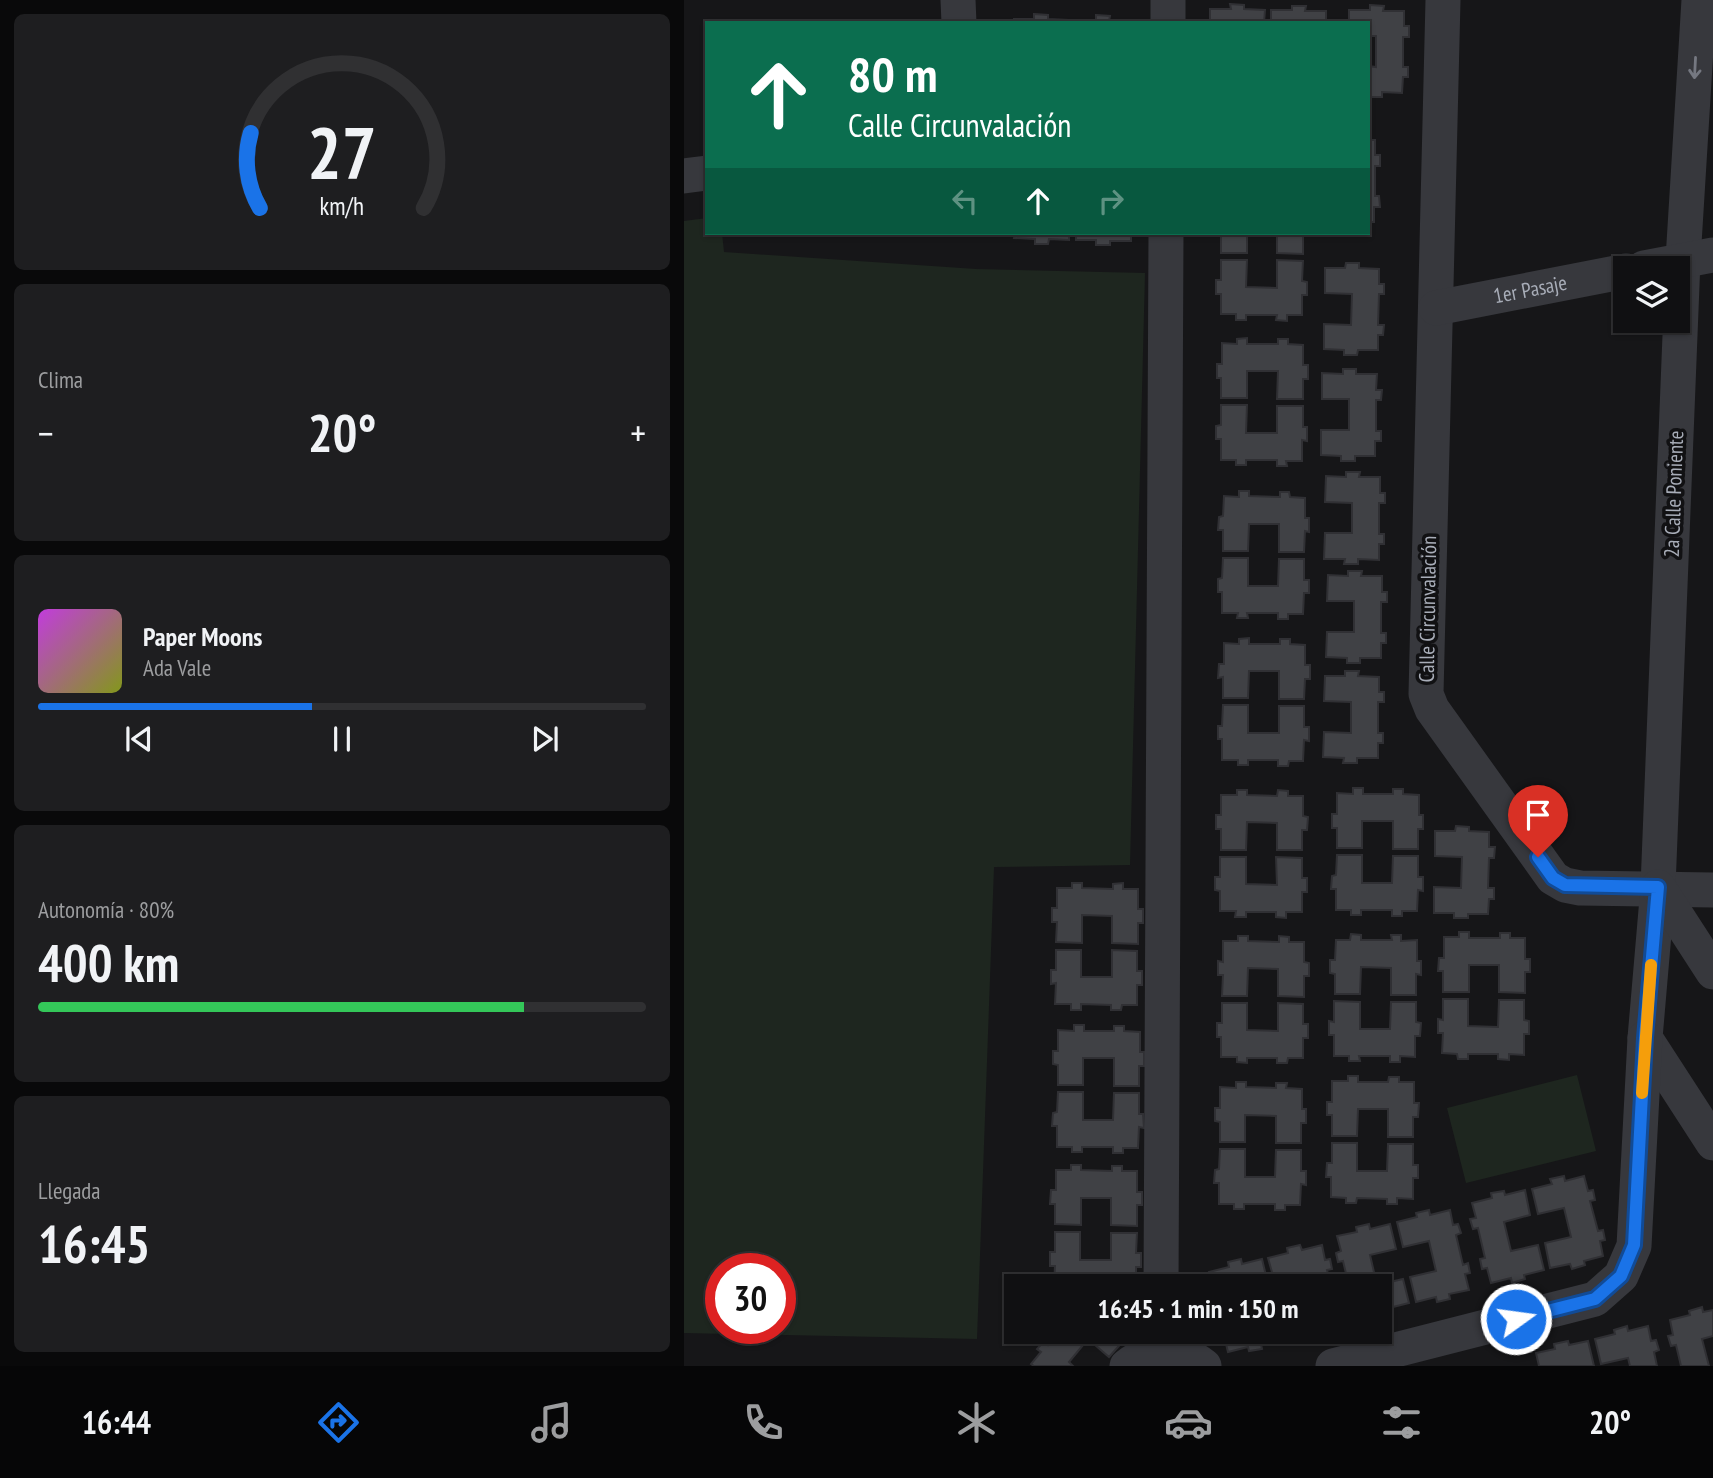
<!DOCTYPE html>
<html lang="es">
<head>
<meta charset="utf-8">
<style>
  body { margin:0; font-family:"PT Sans Narrow",sans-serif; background:#1e1e20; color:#f1f3f6; height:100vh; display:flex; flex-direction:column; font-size:26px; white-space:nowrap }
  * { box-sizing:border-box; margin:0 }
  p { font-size:23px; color:#9c9d9f }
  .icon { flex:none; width:38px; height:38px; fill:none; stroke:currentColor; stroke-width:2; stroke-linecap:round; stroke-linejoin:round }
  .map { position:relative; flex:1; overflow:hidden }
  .panel { display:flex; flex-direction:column; gap:14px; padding:14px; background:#09090a; width:684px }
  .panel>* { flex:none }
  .top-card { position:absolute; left:21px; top:21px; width:665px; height:214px; border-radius:0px; box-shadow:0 2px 5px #0004,0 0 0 2px #303032; background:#0b6e4f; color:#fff; overflow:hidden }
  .buttons { position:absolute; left:929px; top:256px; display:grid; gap:14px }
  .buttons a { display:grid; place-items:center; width:77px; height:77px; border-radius:0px; background:#101012; box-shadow:0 2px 5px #0004,0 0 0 2px #303032; font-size:35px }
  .speed { position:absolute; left:21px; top:1253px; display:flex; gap:14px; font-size:35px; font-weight:700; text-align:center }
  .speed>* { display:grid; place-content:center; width:91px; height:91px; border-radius:50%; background:#101012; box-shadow:0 2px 5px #0004,0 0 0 2px #303032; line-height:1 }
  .speed .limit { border:10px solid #d22; background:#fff; color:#111 }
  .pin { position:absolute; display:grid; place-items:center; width:60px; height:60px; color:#fff; margin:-72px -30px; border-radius:50% 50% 50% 0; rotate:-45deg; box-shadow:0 0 7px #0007 }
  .pin .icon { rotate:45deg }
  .me { position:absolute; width:77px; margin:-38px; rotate:76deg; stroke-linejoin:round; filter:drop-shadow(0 0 5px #0008) }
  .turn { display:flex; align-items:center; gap:24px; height:147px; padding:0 28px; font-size:32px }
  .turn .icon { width:91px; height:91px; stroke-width:2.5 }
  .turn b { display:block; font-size:49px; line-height:60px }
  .lanes { display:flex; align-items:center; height:66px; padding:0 28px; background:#0003; justify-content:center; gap:35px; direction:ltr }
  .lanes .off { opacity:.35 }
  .big { font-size:52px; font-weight:600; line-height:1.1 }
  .panel .widget { flex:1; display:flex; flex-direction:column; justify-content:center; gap:10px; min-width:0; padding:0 24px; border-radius:10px; background:#1e1e20 }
  .panel .dial { align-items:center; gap:0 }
  .dial svg { height:182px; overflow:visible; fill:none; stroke:#303032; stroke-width:7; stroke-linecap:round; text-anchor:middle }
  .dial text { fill:#f1f3f6; stroke:none }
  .song { display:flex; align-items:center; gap:21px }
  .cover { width:84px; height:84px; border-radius:10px; background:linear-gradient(135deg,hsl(290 70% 55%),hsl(70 70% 35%)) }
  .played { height:7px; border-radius:4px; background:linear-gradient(90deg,#1a73e8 45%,#303032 45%) }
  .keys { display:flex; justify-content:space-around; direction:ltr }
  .heat { display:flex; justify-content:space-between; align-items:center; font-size:38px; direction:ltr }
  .charge { height:10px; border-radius:5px; background:linear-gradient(90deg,#34c759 80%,#303032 0) }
  .trip { position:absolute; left:320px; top:1274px; width:388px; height:70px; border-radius:0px; background:#101012; box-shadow:0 2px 5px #0004,0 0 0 2px #303032; font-weight:600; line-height:70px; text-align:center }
  .dock { display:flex; height:112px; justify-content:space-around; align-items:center; background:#060607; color:#9c9d9f }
  .dock .icon { width:49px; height:49px }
  .dock .active { color:#1a73e8 }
  .dock b { font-size:32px; color:#f1f3f6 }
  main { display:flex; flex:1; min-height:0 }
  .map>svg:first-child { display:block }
  .green { fill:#1e261f; fill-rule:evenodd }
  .building { fill:#404145; stroke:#303034; stroke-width:2 }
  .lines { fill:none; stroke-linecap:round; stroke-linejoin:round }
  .minor { stroke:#37383d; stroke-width:35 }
  .oneway { stroke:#757881 }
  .route-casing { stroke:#114b97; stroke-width:18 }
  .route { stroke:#1a73e8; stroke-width:12 }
  .slow { stroke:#f59e0b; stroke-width:12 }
  .labels { text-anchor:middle; stroke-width:7; stroke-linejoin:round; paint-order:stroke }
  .street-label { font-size:21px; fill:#a8adb8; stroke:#111113 }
</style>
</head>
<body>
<main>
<section class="panel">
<div class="widget dial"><svg viewBox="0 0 100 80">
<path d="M14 69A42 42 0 1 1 86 69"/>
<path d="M14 69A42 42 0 0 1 10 36" stroke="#1a73e8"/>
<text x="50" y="56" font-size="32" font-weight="700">27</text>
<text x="50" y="72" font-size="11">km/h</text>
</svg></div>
<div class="widget"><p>Clima</p>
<div class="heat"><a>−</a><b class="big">20°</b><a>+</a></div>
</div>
<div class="widget">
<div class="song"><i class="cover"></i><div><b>Paper Moons</b><p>Ada Vale</p></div></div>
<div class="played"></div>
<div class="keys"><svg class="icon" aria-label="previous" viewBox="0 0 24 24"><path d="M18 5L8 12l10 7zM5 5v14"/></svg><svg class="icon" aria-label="pause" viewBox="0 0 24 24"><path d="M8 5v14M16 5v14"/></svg><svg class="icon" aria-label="next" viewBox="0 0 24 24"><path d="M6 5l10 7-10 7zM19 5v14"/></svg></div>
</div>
<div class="widget"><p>Autonomía · 80%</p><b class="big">400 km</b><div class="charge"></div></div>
<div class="widget"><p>Llegada</p><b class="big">16:45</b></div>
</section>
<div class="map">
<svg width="1029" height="1366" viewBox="0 0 1029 1366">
  <rect width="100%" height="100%" fill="#161618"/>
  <path class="green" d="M23,218V233H38L40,252L292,269L461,273L446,865L310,867L293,1339L0,1333V221ZM37,1269H96V1328H37Z
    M893,1075L912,1151L782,1183L763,1108Z"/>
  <path class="building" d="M546,4L560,5V9L581,10L580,23H526V9H547Z
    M686,5L700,6L699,11H720V26H725V37H719V67H724V77H719L718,93L698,92V97H684V66L692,67V36H684V23H665V10H686Z
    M608,6H622L621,11H642V23H587V10H608Z
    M350,14L364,15V19L384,20V23H330V19H350Z
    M412,15L426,16L425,21L446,23H391V20L412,21Z
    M684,140H691V155H696V166H691V196H695L696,207H690V222H684Z
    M331,233H385V240L365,239L364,244H351V239L330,238Z
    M392,233H447V241H426V245H412V240H392Z
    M537,233H563V253H537Z
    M593,233H624H619V254L593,253Z
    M537,260H563L562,287L593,288V260L619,261L618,281L623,282V295H618V315H603V321L592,320L593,315H562V320H552V314H537V294H532V280H537Z
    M662,263H675V268L695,269V284H700V294H695L694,325H700L699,335H694V350H674L673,355H660V350L640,349V324L667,325L668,294L641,293V268H661Z
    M563,338V344H594V339H604V344L619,345V365H624V379H619V399H593L594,371H563V398H537V378H533V364H538V343L553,344V339Z
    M659,369H672V374H693L692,390H698L697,400H692V431H697V441H691V456H671V461H657V456L637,455V430H665V399H638V373L659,374Z
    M537,405H563L562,433H593V406H619V427H623V441L618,440V461H602L603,466H593V460H562V465H552V460H537V439H532V426L537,425Z
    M662,472H676L675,477H696V493H701V503H695V534H700V544H695V560L674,559V564H660L661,559H640L641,533H668V503L641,502L642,476L662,477Z
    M555,491H565V496L596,497V492H605L606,497L621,498V518H625V532L621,531L620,552H595V524H565L564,551H539V530H534L535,517L539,516L540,496L555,497Z
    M539,558H564V586H594L595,559H620V580H625V593H620L619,614H604V619H594V613H563L564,618H553L554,613H538V592H534V579L538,578Z
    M664,571H678L677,576H698V592H703V602H697V633H702V643H697V658H676V663H663V658L642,657L643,632H670V601H643L644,575L664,576Z
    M565,638V644H596V639H606V644L621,645V665H626V679H621L620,699H595V671H565L564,698H539V677L534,678L535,664H540V643L555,644V639Z
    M661,671H675L674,676L695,677V692H700V702H694V733H699V743H694V758H673V763H659L660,758L639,757L640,732L667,733V702L640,701L641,676H661Z
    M539,705H564V733H595V706H620V727H625V741L620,740L619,761H605L604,766H594V760H564V765H554V760H538V739H534V726H538Z
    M669,788H679V794H709V789H719V794L735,795V815H739V829H734V849H709V821H678V848H653V828H648V814H653V793L669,794Z
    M553,790H563V795L593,796L594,790L604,791V796H619V816L624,817L623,830H618V850H593V823L563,822L562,850H537V829H532V815H537V795H553Z
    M772,826L785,827V831L805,832V847H811L810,858H805L804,888H810V899H805L804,914H784V918H770V913H750V887L777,888L778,857L751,856V831H771Z
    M653,855H678V883H708L709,856H734V877H739V891L734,890L733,911H718V916H708V910H677V915H667V910H652V889H647L648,876L652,875Z
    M536,857H562V884L593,885L592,857L618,858V878H623V892H618V912H602V918L592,917V912H562V917H551L552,911H536V891L531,890V877H536Z
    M388,883H398V888L429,889V884L439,883V889H454V909H459V923H454V944L428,943V916L398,915V943L372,942L373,922H368V908H373V888H388Z
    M775,932H785V938H816V933H826V938H841V959H846V972H841V993L815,992V965H785V992H759V971H754L755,958H760V937H775Z
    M667,934L677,935V940H708L707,935H717V941L733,940V961H737V975L732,974V995H707V968L677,967L676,994H651V974L646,973V960H651L652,940H666Z
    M554,936H564V941L595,942V936L605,937V942H620V962L625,963V976H620V997L594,996V969L564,968L563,996H538L539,975H534V961L539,962V941H554Z
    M372,950H397V977H428V950L453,951V971H458V985H453V1005H438L437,1010H427V1005L397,1004V1010H387V1004H371L372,983L367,984V970H372Z
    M759,999H784V1026L814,1027L815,1000H840V1020L845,1021V1034H840V1055L825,1054V1060L814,1059V1054H784V1059H774L773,1054L758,1053L759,1033H754V1019L759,1020Z
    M650,1001L676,1002V1029H706L707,1002H732V1022L737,1023L736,1036H731V1057L716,1056V1062H706V1056H675L676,1061H665V1056H650V1035H645V1021L650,1022Z
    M538,1003H563V1030L594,1031V1003L619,1004V1024H624V1038H619V1058H604L603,1063H593V1058H563V1063L553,1062V1057H537V1037H533V1023H538Z
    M390,1025H400V1031H430V1026H440V1031L456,1032V1052H460V1066H455V1086H430V1058H399V1085H374V1065L369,1064V1051H374V1030L390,1031Z
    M664,1076H674V1082H704L705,1077H715V1082H730V1103H735L734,1117H729V1137H704V1109H674L673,1136H648V1115H643V1102H648V1081H664Z
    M552,1082H562V1087L592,1088V1083H603L602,1088L618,1089V1109H622V1123H617V1143H592V1116L561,1115V1142H536V1122L531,1121V1108H536V1087L552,1088Z
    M374,1092H399V1120H429L430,1093H455V1114H459L460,1128L455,1127L454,1148H439V1153H429V1147H398V1152H388V1147H373V1126H368L369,1113L373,1112Z
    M648,1143H673V1171H703L704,1144H729V1165H734V1178H729V1199L713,1198V1204H703V1199L673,1198L672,1203H662V1198L647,1197V1177H642L643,1163H648Z
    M536,1149H561V1177H591L592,1150H617V1171H622V1185L617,1184L616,1205H601V1210H591V1204H560V1209H550V1204H535V1183H530L531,1170L535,1169Z
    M387,1165H397V1170L428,1171V1166H438V1171H453V1192H458V1205H453V1226L427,1225V1198H397V1225L371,1224V1204H366L367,1190H372V1170H387Z
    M880,1176L881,1181L900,1176L904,1191L909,1190L911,1200L906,1201L914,1231L919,1230L921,1240L916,1241L919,1256L900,1261L901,1265L888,1269L886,1264L866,1268L861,1243L887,1237L880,1208L854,1214L848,1189L868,1184L866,1179Z
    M841,1190L846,1215L820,1222L827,1251L854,1245L860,1270L840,1275L841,1279L828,1283L827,1278L807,1283L803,1268L798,1269L796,1259L801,1258L794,1228L789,1229L786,1219L792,1218L788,1203L808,1198L807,1193L820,1191L821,1195Z
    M745,1210L746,1215L766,1210L769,1225L774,1224L777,1233L772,1235L779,1265L784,1263L786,1273L781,1274L785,1290L765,1294L766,1299L753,1302L752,1297L732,1302L726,1277L752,1271L745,1241L719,1247L713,1222L733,1217L732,1213Z
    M685,1224L686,1229L706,1224L712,1249L686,1255L693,1285L719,1279L725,1303L705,1308L707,1313L696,1315V1286H665L659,1261L654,1262L652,1253L657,1251L653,1236L673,1232L672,1227Z
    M371,1232H396V1260H427V1233H453L452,1253H457V1267H452V1286H370L371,1266H366V1252H371Z
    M616,1245L618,1250L638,1245L641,1260L646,1259L648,1269L643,1270L647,1286H619L617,1276L591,1283L584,1258L604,1253L603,1248Z
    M557,1259L558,1264L578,1259L584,1284L528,1286L525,1272L545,1267L544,1262Z
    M1018,1307L1019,1312L1029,1310V1336L1018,1339L1025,1366H997L992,1345L987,1346L984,1336L989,1335L986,1320L1006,1315L1005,1311Z
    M943,1326L944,1331L964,1326L967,1341L972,1340L975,1350L970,1352L973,1366H946L944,1358L917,1364L911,1339L931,1334L930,1330Z
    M375,1332H435L442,1338L425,1357L404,1339L385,1362L389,1366H350L347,1364L357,1352L353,1349L360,1341L364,1345Z
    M534,1332H595L597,1339L577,1344L578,1349L565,1351L564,1347L544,1352L540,1336L535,1338Z
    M602,1332H637L638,1334L625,1338L623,1333L604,1338Z
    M884,1341L885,1345L904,1341L910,1366H855L852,1353L871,1349L870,1344Z"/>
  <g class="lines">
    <g class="minor">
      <path d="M274,0L275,23"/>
      <path d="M759,0L742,694L748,709L869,878L881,885L896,888L1029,890"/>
      <path d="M1015,0L999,260L974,887L961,1038L1029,1143"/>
      <path d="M484,23V0"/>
      <path d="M0,176L23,173"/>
      <path d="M960,268L1029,255"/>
      <path id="s1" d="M752,308L942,271"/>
      <path d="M974,887L1029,972"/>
      <path d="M477,1286L482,233"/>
      <path d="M443,1366C469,1346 495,1346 520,1366"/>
      <path d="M649,1366L911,1299L937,1276L950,1246L961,1038"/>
    </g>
  </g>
  <defs><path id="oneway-shaft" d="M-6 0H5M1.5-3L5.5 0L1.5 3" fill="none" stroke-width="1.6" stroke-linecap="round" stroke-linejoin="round" transform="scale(1.75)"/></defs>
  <use class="oneway" href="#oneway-shaft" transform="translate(1011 68) rotate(93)"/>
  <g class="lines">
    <defs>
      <path id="route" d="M832,1319L911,1299L937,1276L950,1245L961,1038L974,887L881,885L869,878L854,857"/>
    </defs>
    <use href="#route" class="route-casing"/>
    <use href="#route" class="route"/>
    <path class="slow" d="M958,1093L967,965"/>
  </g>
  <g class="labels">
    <g class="street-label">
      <text dy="7" stroke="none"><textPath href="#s1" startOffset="96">1er Pasaje</textPath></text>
      <text transform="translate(990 494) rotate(-88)" y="7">2a Calle Poniente</text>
      <text transform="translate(744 609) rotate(-89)" y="7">Calle Circunvalación</text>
    </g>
  </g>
</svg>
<div class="buttons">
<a><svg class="icon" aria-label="layers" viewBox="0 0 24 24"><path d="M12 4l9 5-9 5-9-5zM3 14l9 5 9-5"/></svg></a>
</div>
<div class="speed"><div class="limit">30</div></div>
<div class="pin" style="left:854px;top:857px;background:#d93025"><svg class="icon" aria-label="arrive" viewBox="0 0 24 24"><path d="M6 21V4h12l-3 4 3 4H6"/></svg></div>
<svg class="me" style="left:832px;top:1319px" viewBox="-20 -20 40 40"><circle r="17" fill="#1a73e8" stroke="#fff" stroke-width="3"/><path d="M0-11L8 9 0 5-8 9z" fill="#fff"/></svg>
<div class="trip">16:45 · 1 min · 150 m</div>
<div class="top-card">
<div class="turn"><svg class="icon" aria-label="ahead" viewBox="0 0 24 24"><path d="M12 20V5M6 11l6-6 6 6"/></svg><div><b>80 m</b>Calle Circunvalación</div></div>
<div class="lanes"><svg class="icon off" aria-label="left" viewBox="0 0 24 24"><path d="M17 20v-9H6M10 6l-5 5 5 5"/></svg><svg class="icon" aria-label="ahead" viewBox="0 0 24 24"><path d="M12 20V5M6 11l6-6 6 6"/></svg><svg class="icon off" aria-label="right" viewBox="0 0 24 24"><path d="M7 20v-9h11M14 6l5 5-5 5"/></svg></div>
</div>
</div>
</main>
<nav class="dock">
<b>16:44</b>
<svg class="icon active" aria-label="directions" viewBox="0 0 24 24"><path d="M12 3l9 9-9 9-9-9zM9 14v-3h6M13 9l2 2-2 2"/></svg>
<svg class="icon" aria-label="music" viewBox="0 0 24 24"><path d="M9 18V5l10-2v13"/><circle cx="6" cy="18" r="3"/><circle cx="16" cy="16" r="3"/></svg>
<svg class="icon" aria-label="phone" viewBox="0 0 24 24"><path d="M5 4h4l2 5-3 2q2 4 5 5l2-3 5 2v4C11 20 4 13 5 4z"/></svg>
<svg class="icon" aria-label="climate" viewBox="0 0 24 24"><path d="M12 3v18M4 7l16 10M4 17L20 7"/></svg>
<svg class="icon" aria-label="car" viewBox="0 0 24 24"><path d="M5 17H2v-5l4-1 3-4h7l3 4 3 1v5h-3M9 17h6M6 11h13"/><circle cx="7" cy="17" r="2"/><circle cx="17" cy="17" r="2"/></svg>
<svg class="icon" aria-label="filters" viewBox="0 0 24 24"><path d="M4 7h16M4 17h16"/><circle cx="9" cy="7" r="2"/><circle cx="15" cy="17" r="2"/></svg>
<b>20°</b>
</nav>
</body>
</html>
